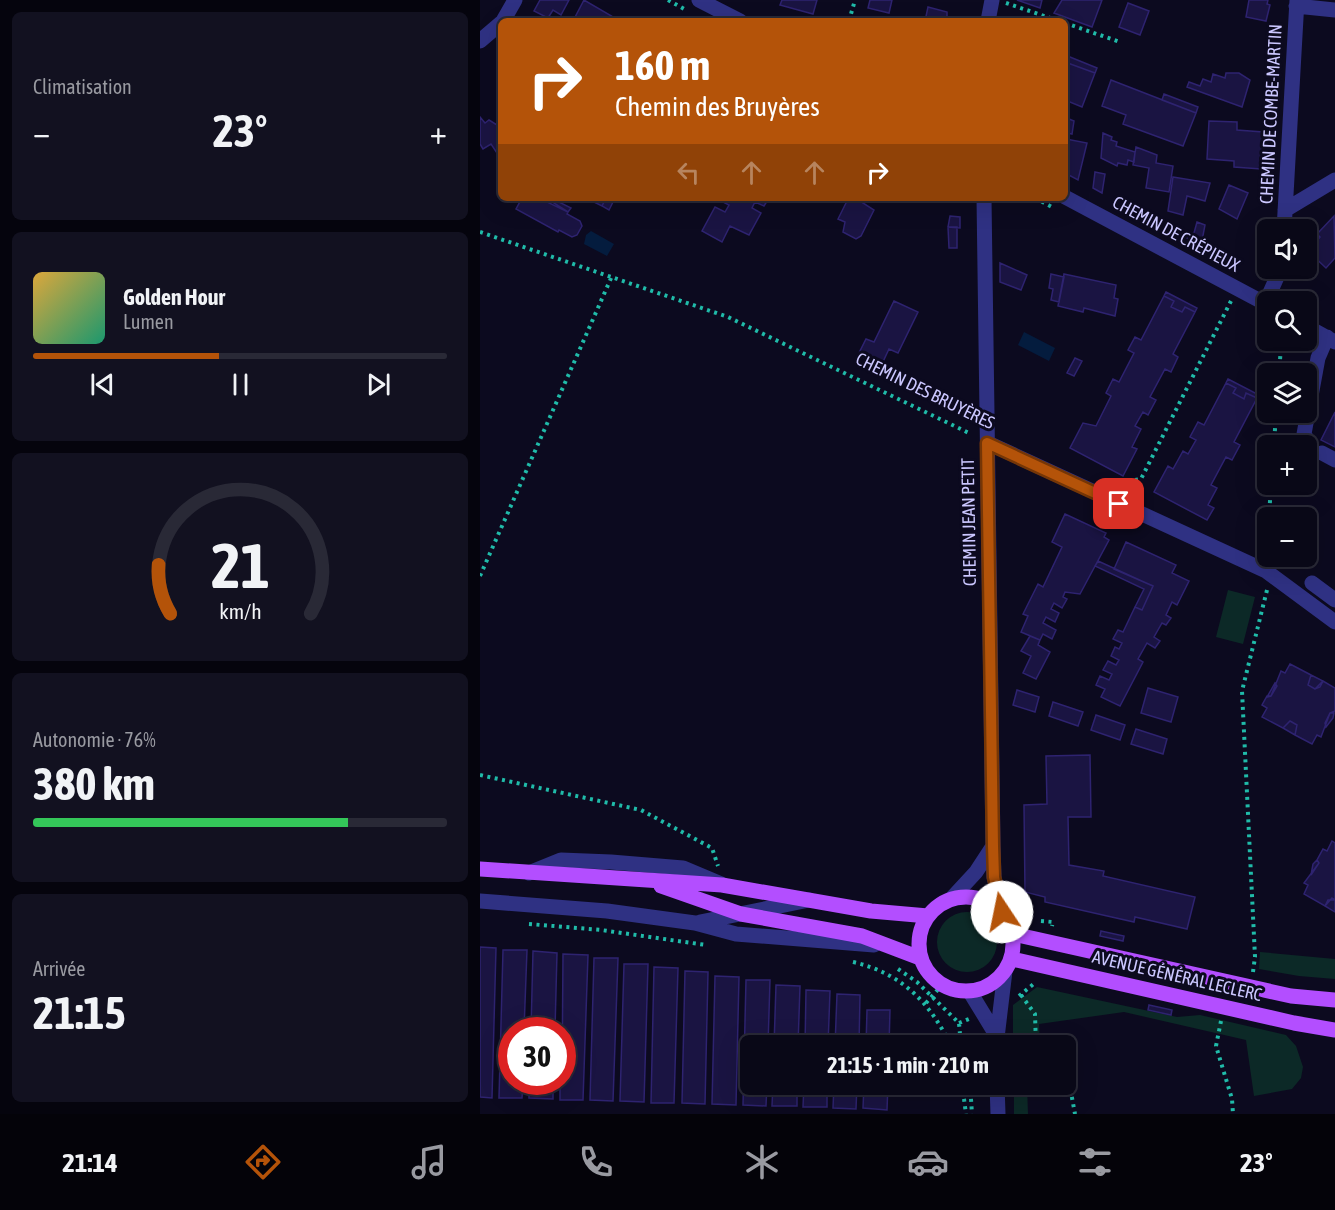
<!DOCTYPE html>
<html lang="fr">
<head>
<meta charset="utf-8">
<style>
  body { margin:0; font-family:"Asap Condensed",sans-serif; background:#121120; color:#f1f3f6; height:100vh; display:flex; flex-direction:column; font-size:22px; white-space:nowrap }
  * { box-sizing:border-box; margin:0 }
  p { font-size:20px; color:#999aa1 }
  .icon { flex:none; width:33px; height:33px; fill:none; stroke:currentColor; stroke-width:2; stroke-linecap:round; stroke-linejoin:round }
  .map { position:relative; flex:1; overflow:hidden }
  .drawer { display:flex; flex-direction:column; gap:12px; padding:12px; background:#05040d; width:480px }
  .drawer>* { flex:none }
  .guide { position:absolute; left:18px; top:18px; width:570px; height:183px; border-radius:9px; box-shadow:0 6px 24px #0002,0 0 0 2px #292936; background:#b45309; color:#fff; overflow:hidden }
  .fabs { position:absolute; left:777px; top:219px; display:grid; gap:12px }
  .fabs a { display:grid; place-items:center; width:60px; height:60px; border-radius:9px; background:#090817; box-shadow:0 6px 24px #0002,0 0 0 2px #292936; font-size:30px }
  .speed { position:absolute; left:18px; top:1017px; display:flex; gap:12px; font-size:30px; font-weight:700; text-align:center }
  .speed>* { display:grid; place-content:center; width:78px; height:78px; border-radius:50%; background:#090817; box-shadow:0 6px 24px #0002,0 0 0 2px #292936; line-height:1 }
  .speed .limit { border:9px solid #d22; background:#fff; color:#111 }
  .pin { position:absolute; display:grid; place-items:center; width:51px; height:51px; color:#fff; margin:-26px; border-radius:12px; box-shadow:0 3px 9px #0006 }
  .me { position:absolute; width:66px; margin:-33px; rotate:349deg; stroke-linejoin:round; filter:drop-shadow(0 0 4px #0008) }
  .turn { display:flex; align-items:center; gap:21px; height:126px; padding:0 18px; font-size:27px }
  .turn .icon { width:78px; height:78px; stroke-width:2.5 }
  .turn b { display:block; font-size:42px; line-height:51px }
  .lanes { display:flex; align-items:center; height:57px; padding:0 18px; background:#0003; justify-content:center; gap:30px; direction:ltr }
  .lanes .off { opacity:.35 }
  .big { font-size:45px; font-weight:700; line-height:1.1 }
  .drawer .card { flex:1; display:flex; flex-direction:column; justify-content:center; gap:9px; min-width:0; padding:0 21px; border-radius:9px; background:#121120 }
  .drawer .dial { align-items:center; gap:0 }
  .dial svg { height:156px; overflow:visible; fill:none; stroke:#292936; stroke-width:7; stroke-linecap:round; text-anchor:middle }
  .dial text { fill:#f1f3f6; stroke:none }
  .song { display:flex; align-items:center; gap:18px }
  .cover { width:72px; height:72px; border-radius:9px; background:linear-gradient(135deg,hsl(40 70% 55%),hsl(160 70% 35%)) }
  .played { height:6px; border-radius:3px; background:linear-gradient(90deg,#b45309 45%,#292936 45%) }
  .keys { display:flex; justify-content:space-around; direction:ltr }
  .heat { display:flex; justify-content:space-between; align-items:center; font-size:33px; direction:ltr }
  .charge { height:9px; border-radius:4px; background:linear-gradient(90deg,#34c759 76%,#292936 0) }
  .trip { position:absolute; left:260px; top:1035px; width:336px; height:60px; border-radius:9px; background:#090817; box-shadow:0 6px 24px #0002,0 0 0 2px #292936; font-weight:700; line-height:60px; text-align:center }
  .tab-bar { display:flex; height:96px; justify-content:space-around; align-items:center; background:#040309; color:#999aa1 }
  .tab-bar .icon { width:42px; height:42px }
  .tab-bar .active { color:#b45309 }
  .tab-bar b { font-size:27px; color:#f1f3f6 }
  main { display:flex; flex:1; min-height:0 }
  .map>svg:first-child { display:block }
  .green { fill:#0c2927 }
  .water { fill:#041c3e }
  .building { fill:#1a1442; stroke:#2e2370; stroke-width:1.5 }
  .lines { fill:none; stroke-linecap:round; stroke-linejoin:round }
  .path { stroke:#20bba9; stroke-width:4; stroke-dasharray:3 4.5; stroke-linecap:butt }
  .minor { stroke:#2f3183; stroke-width:15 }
  .major { stroke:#b34eff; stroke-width:15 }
  .route-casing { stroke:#753606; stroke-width:15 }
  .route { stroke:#b45309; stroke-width:10 }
  .labels { text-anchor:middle; stroke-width:6; stroke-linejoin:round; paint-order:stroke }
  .street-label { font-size:18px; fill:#cbc7ff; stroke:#0c0a1f }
</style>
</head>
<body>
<main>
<section class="drawer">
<div class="card"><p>Climatisation</p>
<div class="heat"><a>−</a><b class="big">23°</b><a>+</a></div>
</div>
<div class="card">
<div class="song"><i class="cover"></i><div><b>Golden Hour</b><p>Lumen</p></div></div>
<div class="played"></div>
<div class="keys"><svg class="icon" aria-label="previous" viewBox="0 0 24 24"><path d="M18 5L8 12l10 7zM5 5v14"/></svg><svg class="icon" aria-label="pause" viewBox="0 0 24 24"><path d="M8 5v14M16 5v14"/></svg><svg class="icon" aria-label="next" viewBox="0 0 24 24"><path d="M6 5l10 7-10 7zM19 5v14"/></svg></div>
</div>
<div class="card dial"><svg viewBox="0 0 100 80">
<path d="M14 69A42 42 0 1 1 86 69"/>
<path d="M14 69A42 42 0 0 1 8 44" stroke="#b45309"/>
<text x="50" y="56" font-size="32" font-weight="700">21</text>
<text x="50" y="72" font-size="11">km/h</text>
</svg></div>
<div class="card"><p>Autonomie · 76%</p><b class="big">380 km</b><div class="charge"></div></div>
<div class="card"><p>Arrivée</p><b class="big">21:15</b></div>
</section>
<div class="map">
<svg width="855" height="1114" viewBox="0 0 855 1114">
  <rect width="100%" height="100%" fill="#0c0a1f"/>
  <path class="green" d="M748,590L775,597L763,644L736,637Z
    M457 942a30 30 0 1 1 60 0a30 30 0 1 1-60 0Z
    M780,952L855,959V979L819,976L779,969Z
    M557,987L697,1017L720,1015L806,1035L816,1046L823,1067L821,1078L812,1089L774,1096L766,1040L644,1012L559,1024L560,1045H533V1005Z
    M534,1085H547L548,1114H534Z"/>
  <path class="water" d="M111,231L134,244L127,256L104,244L106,235Z
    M544,332L575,348L569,361L538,345Z"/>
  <path class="building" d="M60,0H89L81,15L73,10L68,18L54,11Z
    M104,0L135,18L134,21H93Z
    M302,0H337L333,14L300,5Z
    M390,0H412L409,13L388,8Z
    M537,0H562L560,8Z
    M582,0H622L612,27L574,13Z
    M769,0H788L787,4L790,5L786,21L766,17Z
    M648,3L669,11L660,35L639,27Z
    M448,7L467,12V21H445Z
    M585,55L617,68L615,73L585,62Z
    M585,62L615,73L602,107L585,100Z
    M746,73H759L770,80L762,107L707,87L709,82L720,86L723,79L731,82L733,74L745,78Z
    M631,80L716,113L703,146L643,124L646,115L622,106Z
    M684,94L718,107L716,113L682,100Z
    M0,117L5,123L9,120L17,125L21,122V159L11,144L3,149L0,144Z
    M589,119L594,121L592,134L587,133Z
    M729,121L757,122V130L783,132L781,169L754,167V161L727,159Z
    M623,133L632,137L631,140L637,142L636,146L655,152L654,162L648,160L647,165L638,163L637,166L621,158Z
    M586,139L607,143L598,180L585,173Z
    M656,147L677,155L676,163L693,166L689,192L666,188L669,168L653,165Z
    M615,172L625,174L622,193L613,188Z
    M693,177L730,183L725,201L707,196L703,215L688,211Z
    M749,185L768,193L757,219L739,209Z
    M42,198H59L88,212L87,214L100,221L102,226L97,235L92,237L79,230L78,232L36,209Z
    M66,198H71L91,208L88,212Z
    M106,198H126L122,206Z
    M126,198H135L129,210L122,206Z
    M240,198H289L284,206L275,202L272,208L281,213L269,235L250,226L242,242L222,231L235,207L245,212L249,205L239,200Z
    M368,199L375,202L377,199L394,210L381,236L376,239L363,232L365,222L358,219Z
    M470,216L480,217V228L468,227Z
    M854,216L855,258L846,268L828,251L840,237L837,234Z
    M717,222L725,225L721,246L707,238L708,232L714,233Z
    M468,227H477V248H469Z
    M520,263L547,275L541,290L520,282Z
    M571,274L584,277L579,302L571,300L573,289L569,288Z
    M584,274L636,285L634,298L638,299L635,316L604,308L603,312L578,306Z
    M686,292L717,308L715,312L705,307L702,312L691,307L694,301L684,296Z
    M684,296L694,301L691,307L702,312L705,307L715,312L693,354L698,357L691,372L685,369L670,397L676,400L668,415L663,412L655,426L661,429L652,447L657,449L643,476L590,448L603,423L616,426L631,396L626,393L633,379L639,382L654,353L648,350L655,337L661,340Z
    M414,301L438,312L418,353L409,349L401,366L378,355L386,339L394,342Z
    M595,358L602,361L594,376L587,373Z
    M748,379L779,395L777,398L766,393L764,399L753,393L756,388L746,383Z
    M746,383L756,388L753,393L764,399L766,393L777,398L754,442L760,445L752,460L746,457L731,485L737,488L728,505L734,508L727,520L674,492L688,466L693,469L703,451L708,454L716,440L710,437L718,422L724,425Z
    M855,412V447L841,440Z
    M585,514L626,533L624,537L629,540L600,594L585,592L583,597L587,599L582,608L574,603L571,609L579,613L575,622L566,617L563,623L576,630L572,639L563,634L560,640L541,632L548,616L543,614L558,584L563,587L582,547L572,542Z
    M646,542L696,565L692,573L709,581L697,605L692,602L686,615L691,618L686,625L682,623L674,637L680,641L675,648L667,643L658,659L663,662L640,706L621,697L625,689L616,685L620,676L629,680L632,674L623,670L628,661L636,665L639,660L631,656L635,647L639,649L642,643L633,639L638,630L643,632L655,607L662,610L673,586L634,569Z
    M618,561L673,586L662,610L655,607L664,589L615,566Z
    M550,636L560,640L558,645L570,652L556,679L543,673L551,656L541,651Z
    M810,664L831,675L828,685L835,689L843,681L855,688V711L850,713L841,737L837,735L832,744L815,735L817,725L810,721L803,728L782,717L787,708L782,705L787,696H791L801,671L805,673Z
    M831,675L843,681L840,687L835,689L828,685Z
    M795,683L797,686L791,696L787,697Z
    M668,688L698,697L691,722L661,713Z
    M537,690L559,697L555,712L533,705Z
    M573,702L603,712L598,726L569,716Z
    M850,713H854L853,718L846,727L845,723Z
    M616,715L645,725L640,740L611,730Z
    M810,721L817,725L815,735L803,728Z
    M656,729L687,739L683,754L651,744Z
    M610,755L611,817H588L589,865L624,871L623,876L715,897L707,929L655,917L654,922L565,902V897L545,892L544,805L567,804L566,756Z
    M852,841L855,843V900H848L845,906L824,894L828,885L824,883L839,863L837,860L843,849L847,851Z
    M837,860L839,863L831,875L833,864Z
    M852,898L855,900V912L845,906Z
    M621,931L644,936L643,941L620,936Z
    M0,947L16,948L12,1098L0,1097Z
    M23,950H47L44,1030H32V1082H43L42,1098H19Z
    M53,951L77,953L75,1030H51Z
    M83,954L108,955L103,1100H80V1082H82Z
    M114,958H138L133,1101L110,1100Z
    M144,964H168L164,1102L140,1101Z
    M174,967L198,968L194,1103H171Z
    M205,971L228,972L225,1104L202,1103Z
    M235,976L259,977L256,1105L232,1104Z
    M266,980H290L288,1046H270V1084H287L286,1106L263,1105Z
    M296,985L320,986L318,1046H294Z
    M326,990L350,991L348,1046H325Z
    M357,994L380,995L379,1046H355Z
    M669,1005L692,1010L691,1015L668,1010Z
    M387,1010H410L409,1046H386Z
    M49,1082H73V1099L49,1098Z
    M293,1084H317V1106H292Z
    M324,1084H347V1107H323Z
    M354,1084H377L376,1109L353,1108Z
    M384,1084H408L407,1110L383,1108Z"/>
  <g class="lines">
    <path class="path" d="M188,0L206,10
      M526,3L579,21
      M369,21L375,0
      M585,23L640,42
      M555,198L572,207
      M0,232L248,317L491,434
      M799,374L801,346L804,340
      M794,446L796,412
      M646,490L650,481L661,479L751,301
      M789,518L791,484
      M787,555L788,542
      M0,576L132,276
      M0,775L161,810L232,848L238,866
      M561,921L573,922L572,926
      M49,924L121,930L226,945
      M373,962C421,973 450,1002 471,1046
      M418,969L437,982L479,1023L481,1046
      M773,972L775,957L762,691L787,590
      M541,995L555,1014L556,1046
      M539,996L556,982
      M446,1003L462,985
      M741,1021L736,1046L752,1099L753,1114
      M479,1023L489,1019
      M585,1060L595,1114
      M482,1084L486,1114
      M490,1084L492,1114"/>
    <path class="minor" d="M219,0L260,21
      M816,6L855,10
      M23,21L35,0
      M508,21L512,0
      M0,41L21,23
      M585,197L788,305
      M504,198L513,846L514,877L522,912
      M805,210L855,180
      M804,230L817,0
      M785,304L801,268
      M826,326L855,342
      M508,443L786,571L855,622
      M829,443L824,434L838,358L847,337
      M842,453L855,460
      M832,583L855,600
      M49,873L81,860L131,862L203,868L241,884
      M471,899L496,872L513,846
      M0,901L127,911L215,923L256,934L394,945
      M220,922L329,900
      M490,992L515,1033
      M516,1046L525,971
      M517,1084L518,1114"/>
    <path class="major" d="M0,869L242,885L391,911L448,916
      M181,886L261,914L382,936L440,958
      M439 944a47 47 0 1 1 94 0a47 47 0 1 1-94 0Z
      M533,934L811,996L855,1000
      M532,959L814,1023L855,1030"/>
  </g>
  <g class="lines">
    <defs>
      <path id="route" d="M522,912L514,877L513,846L507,443L639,504"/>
    </defs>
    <use href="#route" class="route-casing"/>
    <use href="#route" class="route"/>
  </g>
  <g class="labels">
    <g class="street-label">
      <text transform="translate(791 114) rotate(-87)" y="6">CHEMIN DE COMBE-MARTIN</text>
      <text transform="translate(696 234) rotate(28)" y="6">CHEMIN DE CRÉPIEUX</text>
      <text transform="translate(445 391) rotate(26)" y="6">CHEMIN DES BRUYÈRES</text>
      <text transform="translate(489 522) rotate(-91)" y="6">CHEMIN JEAN PETIT</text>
      <text transform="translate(697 976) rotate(13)" y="6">AVENUE GÉNÉRAL LECLERC</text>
    </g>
  </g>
</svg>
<div class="fabs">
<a><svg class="icon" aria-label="sound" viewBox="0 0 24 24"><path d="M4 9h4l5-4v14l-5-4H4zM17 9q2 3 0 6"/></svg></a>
<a><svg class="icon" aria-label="search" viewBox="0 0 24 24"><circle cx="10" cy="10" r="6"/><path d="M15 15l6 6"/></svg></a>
<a><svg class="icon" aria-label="layers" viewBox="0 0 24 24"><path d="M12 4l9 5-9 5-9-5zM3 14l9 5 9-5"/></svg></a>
<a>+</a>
<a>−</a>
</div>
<div class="speed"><div class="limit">30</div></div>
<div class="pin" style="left:639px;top:504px;background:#d93025"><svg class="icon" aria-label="arrive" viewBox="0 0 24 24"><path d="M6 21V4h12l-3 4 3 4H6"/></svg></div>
<svg class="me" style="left:522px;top:912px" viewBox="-20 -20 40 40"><circle r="19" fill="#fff"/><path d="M0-13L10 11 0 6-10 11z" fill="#b45309"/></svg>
<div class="trip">21:15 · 1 min · 210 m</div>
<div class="guide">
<div class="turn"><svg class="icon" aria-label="right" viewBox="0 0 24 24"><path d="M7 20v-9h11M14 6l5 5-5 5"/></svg><div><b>160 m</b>Chemin des Bruyères</div></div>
<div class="lanes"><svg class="icon off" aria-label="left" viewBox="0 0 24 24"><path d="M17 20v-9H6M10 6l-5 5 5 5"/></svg><svg class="icon off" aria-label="ahead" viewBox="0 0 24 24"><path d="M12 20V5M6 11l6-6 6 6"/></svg><svg class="icon off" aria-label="ahead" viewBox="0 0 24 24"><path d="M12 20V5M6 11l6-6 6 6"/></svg><svg class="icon" aria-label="right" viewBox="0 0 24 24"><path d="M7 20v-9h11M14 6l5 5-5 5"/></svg></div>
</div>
</div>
</main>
<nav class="tab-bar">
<b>21:14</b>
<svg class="icon active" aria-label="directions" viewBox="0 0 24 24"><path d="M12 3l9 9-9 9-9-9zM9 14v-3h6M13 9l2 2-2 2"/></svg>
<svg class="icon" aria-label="music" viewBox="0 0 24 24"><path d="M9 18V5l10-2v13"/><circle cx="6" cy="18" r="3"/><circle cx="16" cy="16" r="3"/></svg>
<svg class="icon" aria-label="phone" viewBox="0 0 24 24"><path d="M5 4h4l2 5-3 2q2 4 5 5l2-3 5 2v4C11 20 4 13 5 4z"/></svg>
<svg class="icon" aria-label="climate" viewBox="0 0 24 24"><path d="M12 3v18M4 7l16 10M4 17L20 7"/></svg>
<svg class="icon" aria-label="car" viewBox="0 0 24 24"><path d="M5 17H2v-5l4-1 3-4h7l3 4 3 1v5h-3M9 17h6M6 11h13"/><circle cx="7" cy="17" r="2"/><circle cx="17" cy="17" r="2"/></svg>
<svg class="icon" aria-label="filters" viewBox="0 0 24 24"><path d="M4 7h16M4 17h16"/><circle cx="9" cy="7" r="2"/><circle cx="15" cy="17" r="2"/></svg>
<b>23°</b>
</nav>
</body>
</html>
